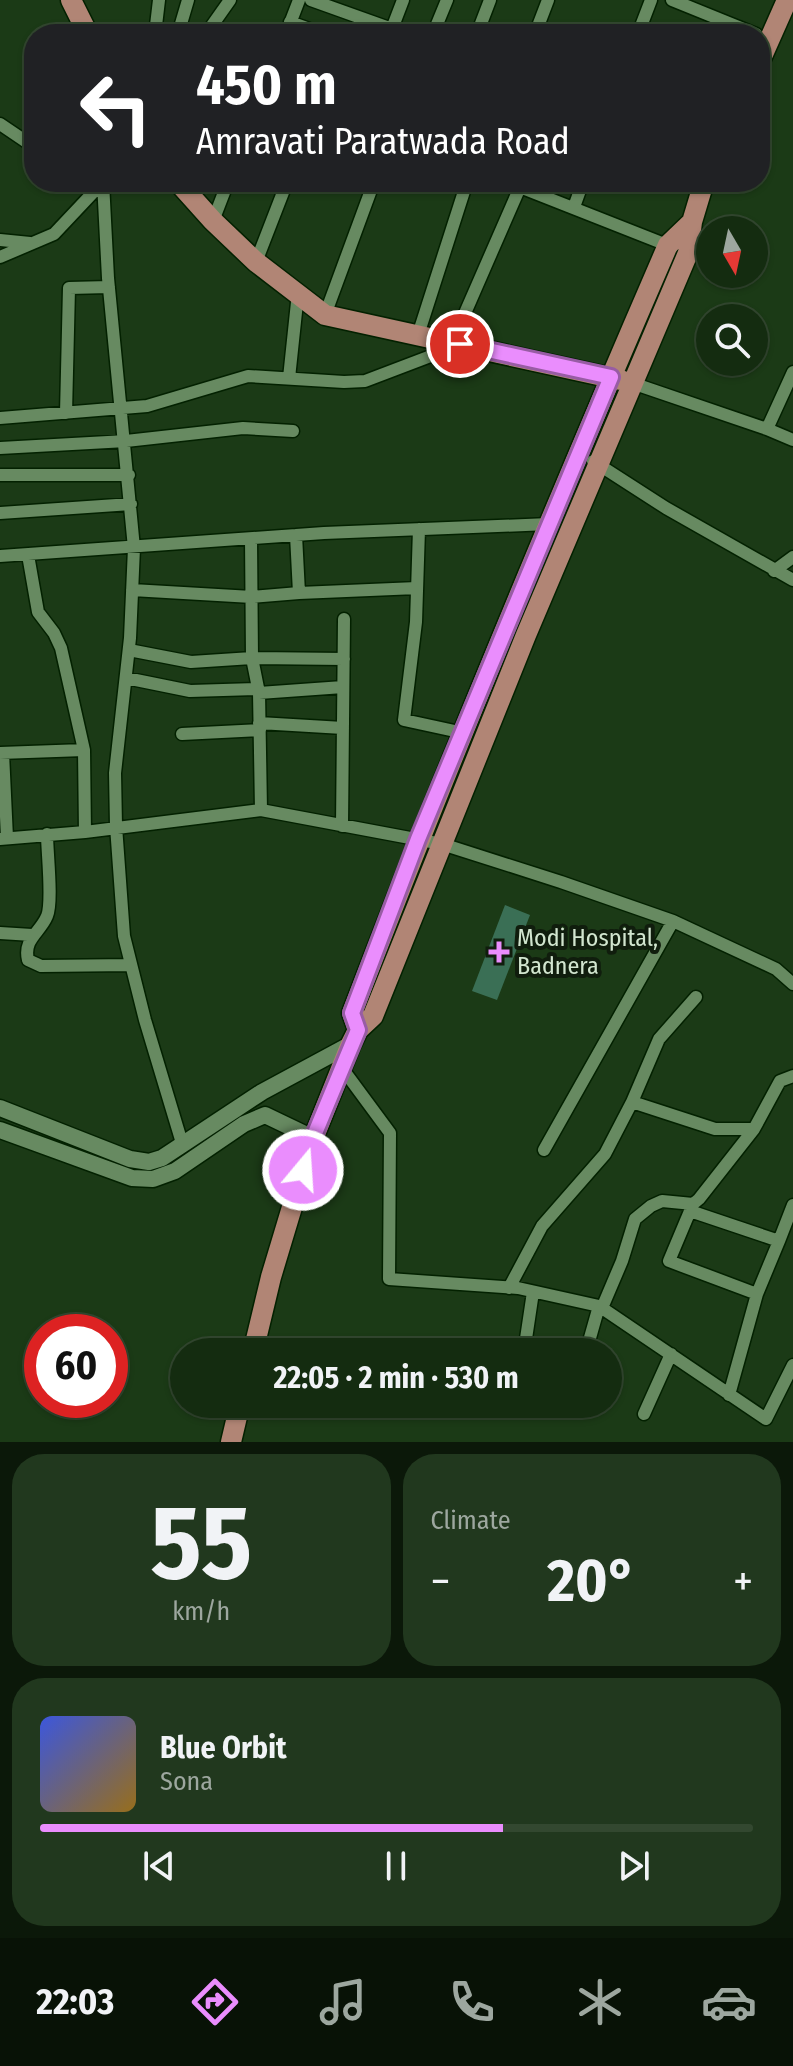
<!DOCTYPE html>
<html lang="en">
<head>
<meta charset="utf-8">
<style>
  body { margin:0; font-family:"Fira Sans Condensed",sans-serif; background:#21381e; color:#f1f3f6; height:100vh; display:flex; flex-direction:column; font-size:30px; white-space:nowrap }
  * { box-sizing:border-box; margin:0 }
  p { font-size:26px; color:#9da79f }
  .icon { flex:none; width:44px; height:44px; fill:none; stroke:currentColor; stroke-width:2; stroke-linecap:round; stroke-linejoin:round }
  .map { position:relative; height:1442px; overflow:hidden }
  .sheet { display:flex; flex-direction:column; gap:12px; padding:12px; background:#0b1809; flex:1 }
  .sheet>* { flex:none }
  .top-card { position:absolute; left:24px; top:24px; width:746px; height:168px; border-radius:32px; box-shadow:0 2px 6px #0004,0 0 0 2px #334830; background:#202124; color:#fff; overflow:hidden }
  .needle { width:52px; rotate:171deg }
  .fabs { position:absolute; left:696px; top:216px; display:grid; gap:16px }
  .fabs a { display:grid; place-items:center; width:72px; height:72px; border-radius:50%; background:#142c10; box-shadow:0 2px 6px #0004,0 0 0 2px #334830; font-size:40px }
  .speed { position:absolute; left:24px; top:1314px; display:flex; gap:16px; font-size:40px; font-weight:700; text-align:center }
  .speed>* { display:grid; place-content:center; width:104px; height:104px; border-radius:50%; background:#142c10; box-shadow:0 2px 6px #0004,0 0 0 2px #334830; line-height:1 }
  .speed .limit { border:12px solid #d22; background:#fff; color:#111 }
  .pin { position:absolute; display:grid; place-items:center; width:68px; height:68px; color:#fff; margin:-34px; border:4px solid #fff; border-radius:50%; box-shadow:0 2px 8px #0007 }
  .me { position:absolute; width:88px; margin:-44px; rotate:18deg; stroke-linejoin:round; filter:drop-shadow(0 0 6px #0008) }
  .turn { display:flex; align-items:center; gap:28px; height:168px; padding:0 40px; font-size:36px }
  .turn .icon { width:104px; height:104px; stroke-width:2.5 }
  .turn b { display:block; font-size:56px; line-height:68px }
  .big { font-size:60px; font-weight:700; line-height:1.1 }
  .sheet .card { flex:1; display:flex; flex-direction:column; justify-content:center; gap:12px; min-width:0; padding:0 28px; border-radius:32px; background:#21381e }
  .sheet .dial { align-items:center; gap:0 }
  .dial b { font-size:104px; line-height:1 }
  .song { display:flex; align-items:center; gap:24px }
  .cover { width:96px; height:96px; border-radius:12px; background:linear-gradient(135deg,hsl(230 70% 55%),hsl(40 70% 35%)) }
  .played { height:8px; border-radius:4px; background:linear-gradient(90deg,#ea8dfd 65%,#334830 65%) }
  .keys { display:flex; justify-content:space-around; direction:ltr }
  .heat { display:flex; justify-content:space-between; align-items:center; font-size:44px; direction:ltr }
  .sheet .tiles { flex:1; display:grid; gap:12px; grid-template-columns:1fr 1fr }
  .card:last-child { grid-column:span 2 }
  .trip { position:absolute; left:170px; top:1338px; width:452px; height:80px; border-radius:40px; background:#142c10; box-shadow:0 2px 6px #0004,0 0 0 2px #334830; font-weight:700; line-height:80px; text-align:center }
  .tab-bar { display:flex; height:128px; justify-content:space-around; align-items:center; background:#081206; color:#9da79f }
  .tab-bar .icon { width:56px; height:56px }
  .tab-bar .current { color:#ea8dfd }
  .tab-bar b { font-size:36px; color:#f1f3f6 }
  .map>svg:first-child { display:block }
  .building { fill:#3a6f55 }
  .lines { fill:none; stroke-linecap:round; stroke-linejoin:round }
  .minor-casing { stroke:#032100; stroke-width:15 }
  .tertiary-casing { stroke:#032100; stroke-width:19 }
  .primary-casing { stroke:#032100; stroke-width:23 }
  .minor { stroke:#678a61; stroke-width:12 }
  .tertiary { stroke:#678a61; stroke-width:16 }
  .primary { stroke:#b18575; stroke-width:20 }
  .route-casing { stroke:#985ca4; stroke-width:20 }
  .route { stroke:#ea8dfd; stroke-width:14 }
  .poi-dot { fill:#ea8dfd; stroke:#101d0d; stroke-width:3 }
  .labels { text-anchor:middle; stroke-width:8; stroke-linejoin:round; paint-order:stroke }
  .poi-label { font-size:24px; fill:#d2e5cf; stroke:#101d0d; text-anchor:start }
</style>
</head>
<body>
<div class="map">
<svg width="793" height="1442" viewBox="0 0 793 1442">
  <rect width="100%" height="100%" fill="#1b3a16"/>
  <path class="building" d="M505,905L530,915L497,1000L472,991Z"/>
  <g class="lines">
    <defs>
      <path id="minor" d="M311,0L392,29
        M672,0L756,34
        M290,22L323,34
        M155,34L159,0
        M178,34L188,0
        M206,34L230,0
        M286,34L299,0
        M390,34L403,0
        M433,34L447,0
        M477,34L490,0
        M535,34L548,0
        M638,34L651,0
        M0,124L34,147
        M103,182L108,278L134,548L130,638L115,773L116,826L124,936L145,1020L182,1143
        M507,182L672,247
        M574,207L583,182
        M213,221L228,182
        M0,240L30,243
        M0,257L54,234L103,182
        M256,262L287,182
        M325,315L374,182
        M418,335L467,182
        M452,343L520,187
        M289,378L298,293
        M632,383L767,429L793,440
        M66,413L69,288L109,287
        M0,418L147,406L248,376L344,382L365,381L457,346
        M767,429L793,372
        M0,448L126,441L243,428L293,431
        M593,461L666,508L793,580
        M0,475H129
        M0,513L131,504
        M419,529L416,622L404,720L464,733
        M251,539L252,658L259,693L261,810
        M28,555L38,612L54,633L61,648L84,750
        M0,556L324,533L549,524
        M774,571L793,557
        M132,590L252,597L299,593L296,535
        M299,593L417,588
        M129,650L191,662L252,658L344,659
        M126,678L190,691L258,689
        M259,693L343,687
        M259,723L343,728
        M182,734L260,730
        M0,753L84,750L85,832
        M3,753L7,838
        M342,826L344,619
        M47,834C47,852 53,902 47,916C40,933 23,939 28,960L41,966L131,965
        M0,839L85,832L261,810L442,844L561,882L673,921L776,969L793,984
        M0,933L32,935
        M342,1068L390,1133L389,1279L518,1288L599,1306L766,1419L793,1365
        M632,1102L659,1039L696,997
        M544,1150L673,921
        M693,1204L690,1211L779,1241L757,1294L729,1395
        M690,1211L669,1261L757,1294
        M779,1241L793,1205
        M509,1288L542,1226L605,1154L632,1102L715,1129H754
        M602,1308L622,1261L635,1219L651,1206L662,1201L693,1204L699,1199L754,1129L780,1081L793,1076
        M524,1352L533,1292
        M586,1352L599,1306
        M644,1414L671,1354"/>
      <path id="tertiary" d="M0,1108L130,1159L149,1162L162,1158L262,1092L351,1044
        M0,1130L132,1178L153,1179L175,1171L244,1124L265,1115L313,1138"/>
      <path id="primary" d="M71,0L88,34
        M760,61L787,0
        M178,182L213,221L256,262L325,315L621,380
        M358,1030L352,1013C451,755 558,499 668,245L692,222
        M253,1352L271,1277L311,1144L351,1044L358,1030L373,1016L526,635L688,253L692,222L704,182
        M231,1442L240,1404"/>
    </defs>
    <use href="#minor" class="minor-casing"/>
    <use href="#tertiary" class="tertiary-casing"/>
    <use href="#primary" class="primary-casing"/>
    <use href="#minor" class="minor"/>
    <use href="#tertiary" class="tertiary"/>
    <use href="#primary" class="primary"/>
  </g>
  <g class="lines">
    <defs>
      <path id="route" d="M303,1170L313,1138L358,1030L352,1013L418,839L611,377L460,344"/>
    </defs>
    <use href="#route" class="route-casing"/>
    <use href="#route" class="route"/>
  </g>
  <path class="poi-dot" d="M495 940h8v8h8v8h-8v8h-8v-8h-8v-8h8z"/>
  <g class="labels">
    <g class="poi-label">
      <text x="517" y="946">Modi Hospital,<tspan x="517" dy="28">Badnera</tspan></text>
    </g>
  </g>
</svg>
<div class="fabs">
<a><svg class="needle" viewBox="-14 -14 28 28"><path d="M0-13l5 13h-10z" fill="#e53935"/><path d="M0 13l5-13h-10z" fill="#9da79f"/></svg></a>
<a><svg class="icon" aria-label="search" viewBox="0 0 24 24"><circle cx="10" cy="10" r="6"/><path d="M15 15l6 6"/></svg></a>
</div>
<div class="speed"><div class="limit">60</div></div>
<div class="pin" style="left:460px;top:344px;background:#d93025"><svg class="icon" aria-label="arrive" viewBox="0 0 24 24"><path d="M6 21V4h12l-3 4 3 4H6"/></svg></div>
<svg class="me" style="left:303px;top:1170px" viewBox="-20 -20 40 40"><circle r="17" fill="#ea8dfd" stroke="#fff" stroke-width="3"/><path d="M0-11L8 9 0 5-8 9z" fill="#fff"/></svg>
<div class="trip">22:05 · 2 min · 530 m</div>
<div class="top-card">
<div class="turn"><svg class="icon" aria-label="left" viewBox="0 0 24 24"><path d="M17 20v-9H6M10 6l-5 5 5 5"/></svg><div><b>450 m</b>Amravati Paratwada Road</div></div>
</div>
</div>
<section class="sheet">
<div class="tiles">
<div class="card dial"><b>55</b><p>km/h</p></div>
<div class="card"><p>Climate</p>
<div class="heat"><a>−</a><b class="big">20°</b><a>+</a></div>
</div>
<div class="card">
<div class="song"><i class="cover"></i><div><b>Blue Orbit</b><p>Sona</p></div></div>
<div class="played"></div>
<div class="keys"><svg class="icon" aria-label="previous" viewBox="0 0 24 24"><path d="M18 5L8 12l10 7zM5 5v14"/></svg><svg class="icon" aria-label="pause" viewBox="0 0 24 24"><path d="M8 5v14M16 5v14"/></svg><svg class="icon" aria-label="next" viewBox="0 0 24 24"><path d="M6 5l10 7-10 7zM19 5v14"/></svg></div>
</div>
</div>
</section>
<nav class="tab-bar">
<b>22:03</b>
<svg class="icon current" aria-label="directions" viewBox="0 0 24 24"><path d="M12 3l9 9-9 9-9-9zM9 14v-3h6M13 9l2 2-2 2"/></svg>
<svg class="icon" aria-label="music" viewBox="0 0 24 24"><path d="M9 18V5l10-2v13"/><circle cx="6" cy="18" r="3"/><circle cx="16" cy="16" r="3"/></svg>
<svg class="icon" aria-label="phone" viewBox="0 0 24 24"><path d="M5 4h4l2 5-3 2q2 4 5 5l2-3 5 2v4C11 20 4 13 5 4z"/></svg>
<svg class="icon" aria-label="climate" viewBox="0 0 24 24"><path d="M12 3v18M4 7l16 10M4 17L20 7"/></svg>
<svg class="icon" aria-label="car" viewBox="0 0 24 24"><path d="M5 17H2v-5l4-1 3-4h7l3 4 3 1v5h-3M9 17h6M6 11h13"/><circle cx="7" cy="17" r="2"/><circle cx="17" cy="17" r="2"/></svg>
</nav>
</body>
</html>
